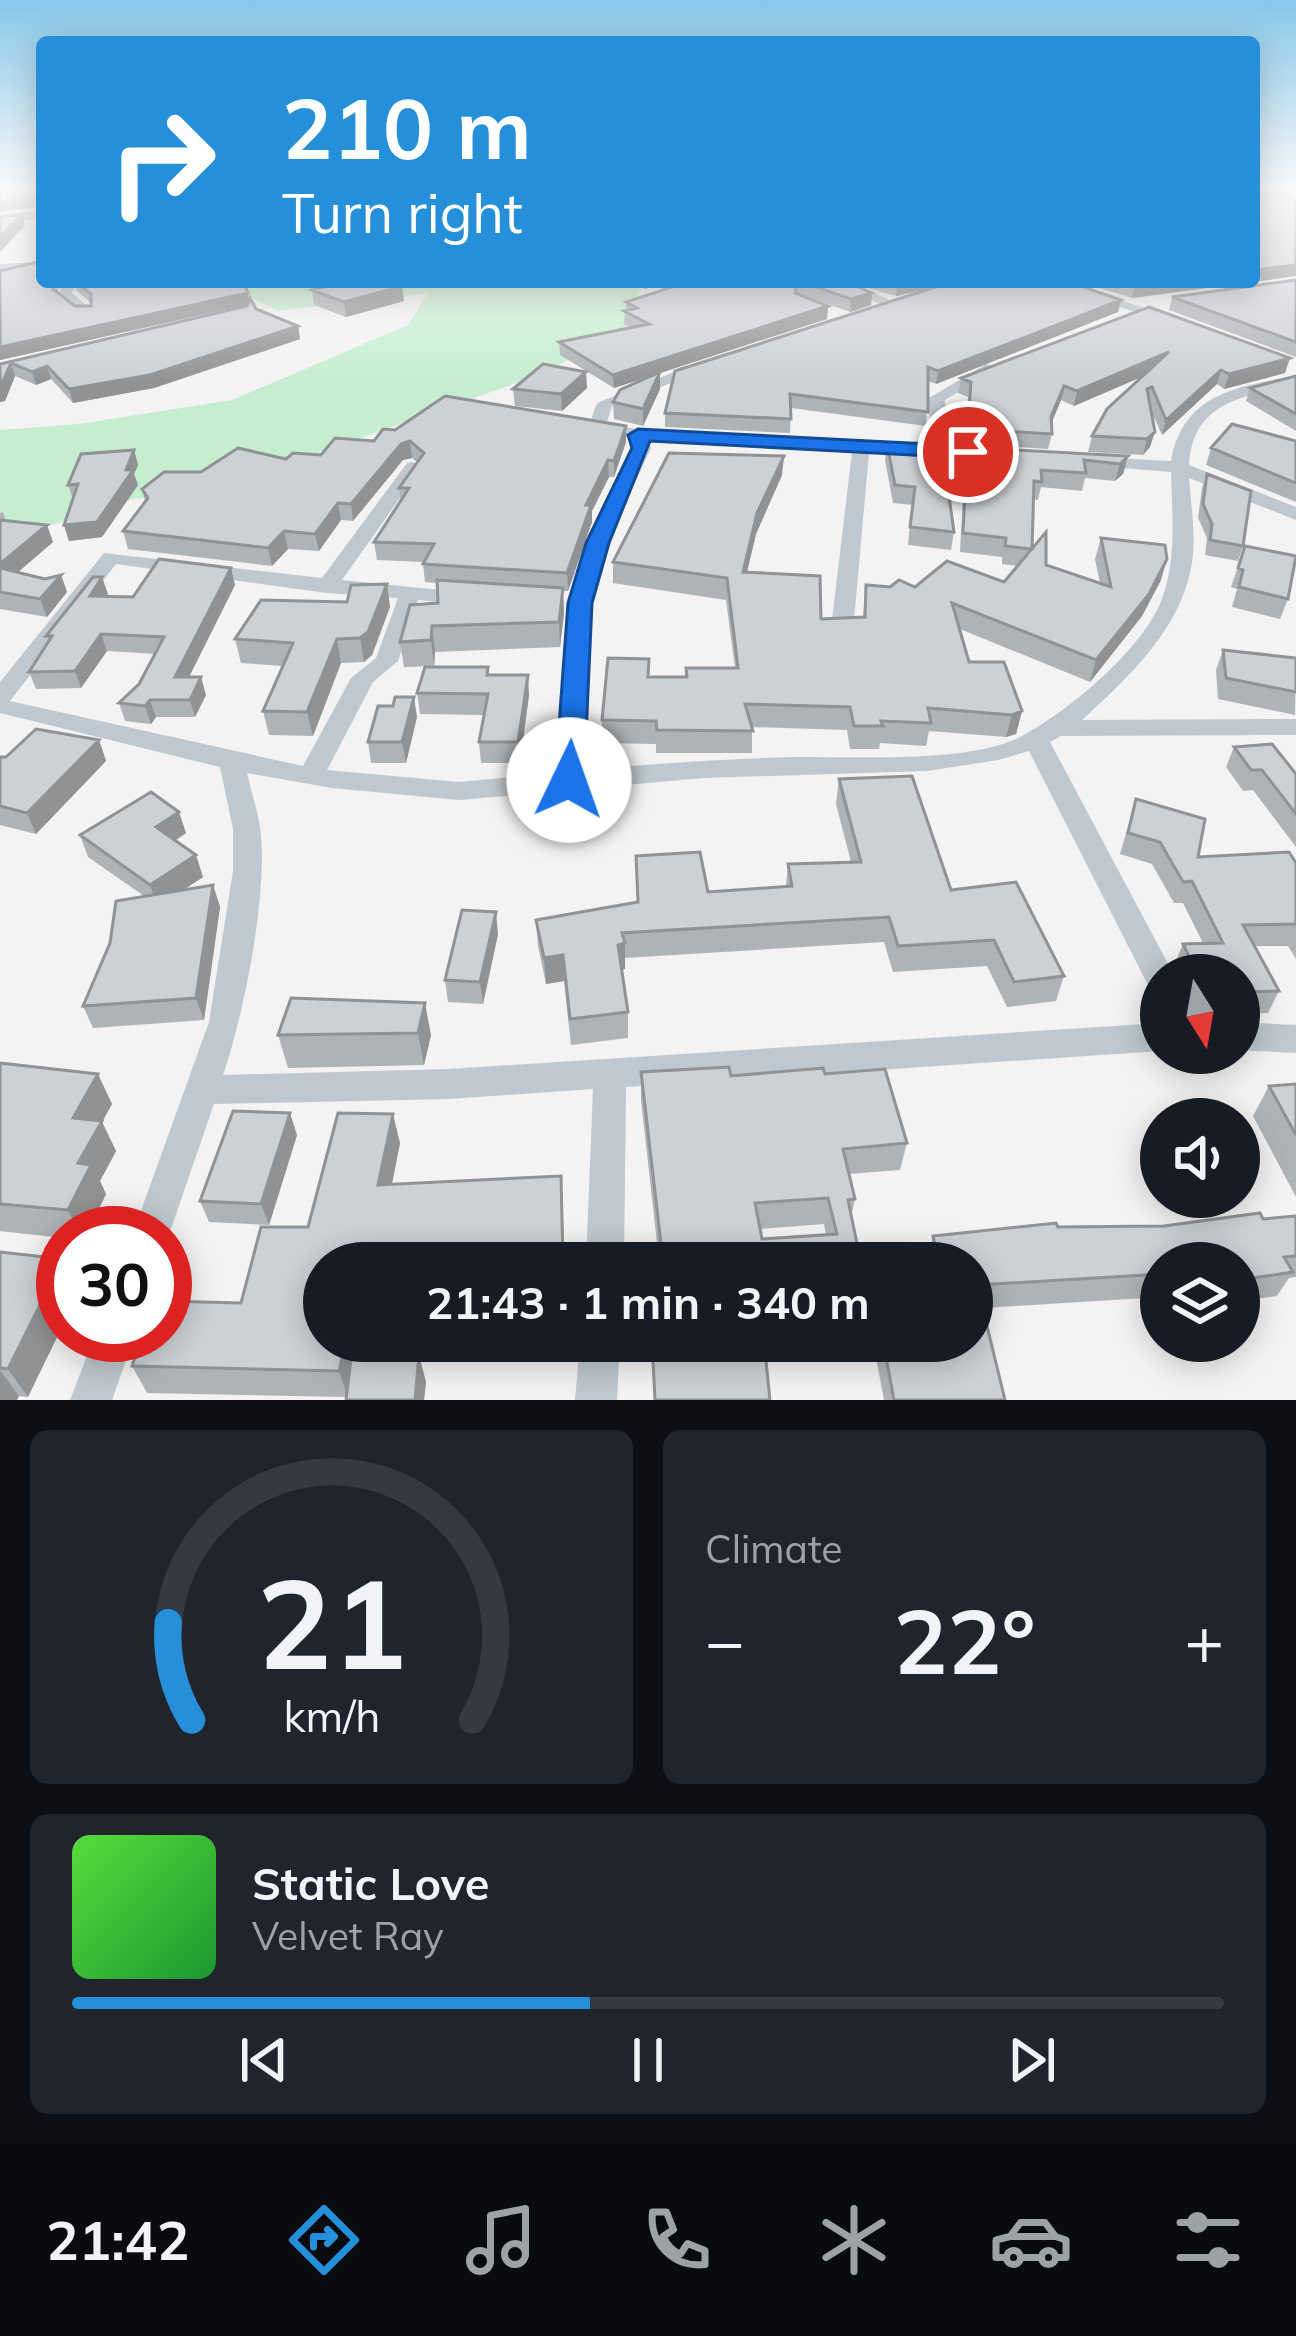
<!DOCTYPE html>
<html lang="en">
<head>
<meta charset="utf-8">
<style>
  body { margin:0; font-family:Mulish,sans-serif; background:#20242c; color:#f1f3f6; height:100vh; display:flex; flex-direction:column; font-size:45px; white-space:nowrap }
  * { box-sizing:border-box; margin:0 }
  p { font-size:39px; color:#9ea1a6 }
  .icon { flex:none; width:66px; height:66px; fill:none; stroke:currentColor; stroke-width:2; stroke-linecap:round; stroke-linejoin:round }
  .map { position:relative; height:1400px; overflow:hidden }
  .details { display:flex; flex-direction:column; gap:30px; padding:30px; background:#0d0f14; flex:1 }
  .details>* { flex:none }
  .banner { position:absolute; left:36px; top:36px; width:1224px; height:252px; border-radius:12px; box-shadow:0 6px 30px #0003; background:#268fda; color:#fff; overflow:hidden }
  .needle { width:78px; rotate:169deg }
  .tools { position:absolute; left:1140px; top:954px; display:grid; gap:24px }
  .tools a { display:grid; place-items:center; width:120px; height:120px; border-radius:50%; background:#171b24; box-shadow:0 6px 30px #0003; font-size:60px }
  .speed { position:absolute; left:36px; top:1206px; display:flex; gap:24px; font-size:60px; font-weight:700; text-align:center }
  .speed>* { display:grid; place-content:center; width:156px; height:156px; border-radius:50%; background:#171b24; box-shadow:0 6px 30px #0003; line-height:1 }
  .speed .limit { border:18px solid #d22; background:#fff; color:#111 }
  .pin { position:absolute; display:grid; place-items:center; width:102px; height:102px; color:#fff; margin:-51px; border:6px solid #fff; border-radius:50%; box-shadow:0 3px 12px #0007 }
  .me { position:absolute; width:132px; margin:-66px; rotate:3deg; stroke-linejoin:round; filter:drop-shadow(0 0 9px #0008) }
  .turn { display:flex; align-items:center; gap:42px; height:252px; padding:0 48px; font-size:54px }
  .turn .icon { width:156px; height:156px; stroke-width:2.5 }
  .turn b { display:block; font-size:84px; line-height:102px }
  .big { font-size:90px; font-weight:700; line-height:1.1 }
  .details .widget { flex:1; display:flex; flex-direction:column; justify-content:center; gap:18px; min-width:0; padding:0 42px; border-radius:18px; background:#20242c }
  .details .dial { align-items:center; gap:0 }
  .dial svg { height:312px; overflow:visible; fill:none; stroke:#363941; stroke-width:7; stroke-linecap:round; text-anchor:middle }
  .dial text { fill:#f1f3f6; stroke:none }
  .song { display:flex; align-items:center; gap:36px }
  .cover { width:144px; height:144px; border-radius:18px; background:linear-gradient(135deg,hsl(110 70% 55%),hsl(130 70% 35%)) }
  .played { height:12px; border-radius:6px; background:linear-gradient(90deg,#268fda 45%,#363941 45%) }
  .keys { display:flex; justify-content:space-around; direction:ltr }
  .heat { display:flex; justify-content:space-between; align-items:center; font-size:66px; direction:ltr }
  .details .tiles { flex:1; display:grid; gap:30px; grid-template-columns:1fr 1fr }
  .widget:last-child { grid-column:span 2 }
  .trip { position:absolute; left:303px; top:1242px; width:690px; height:120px; border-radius:60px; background:#171b24; box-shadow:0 6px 30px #0003; font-weight:700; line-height:120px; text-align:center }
  .dock { display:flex; height:192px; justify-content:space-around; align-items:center; background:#090b0e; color:#9ea1a6 }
  .dock .icon { width:84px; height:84px }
  .dock .current { color:#268fda }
  .dock b { font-size:54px; color:#f1f3f6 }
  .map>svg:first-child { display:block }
  .green { fill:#c5eecf }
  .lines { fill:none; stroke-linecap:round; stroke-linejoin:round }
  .minor { fill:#bfc8ce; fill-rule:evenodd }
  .wall { fill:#b0b3b6; fill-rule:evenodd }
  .shaded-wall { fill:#909294 }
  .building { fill:#cdd0d4; stroke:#909294; stroke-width:3; fill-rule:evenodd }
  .route { fill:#1a73e8; stroke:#114b97; stroke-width:3 }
</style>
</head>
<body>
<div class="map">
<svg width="1296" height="1400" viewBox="0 0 1296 1400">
  <rect width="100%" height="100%" fill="#f4f2f3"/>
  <path class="green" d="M220,282H644L625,328L542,374L216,489L134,499L0,541V430L79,424L232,400L408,325L428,293L278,311Z"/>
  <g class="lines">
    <path class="minor" d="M42,209V217L0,225V217Z
      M42,262V270L0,272V264Z
      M61,282H75L72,293L91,309V315H81L60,297Z
      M829,282H848L901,305L889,308Z
      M1045,282H1066L1177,319L1165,322Z
      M704,360L712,365L709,368L612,406L607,422L638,430L931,445L929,398L986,364L992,366V372L945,400L949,446L1009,450L1018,455L1009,460L869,453L854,620L843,627L832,620L852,452L648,441L651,448L607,543L591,603L582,770C652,764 723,759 793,757C853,756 967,764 1020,737C1066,713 1143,650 1162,599C1177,557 1172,515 1171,472L1097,466L1088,461L1091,457L1171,461C1184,392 1237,388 1296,375V385C1244,396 1193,401 1189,465L1296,507V520L1189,478C1191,506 1196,535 1192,562C1183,627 1128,678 1082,720L1296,719V735L1061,736L1050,742L1174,975H1161V992L1150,989L1029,751L998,760L927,771L704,778L459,800L332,788L247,773C251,791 257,809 260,827C269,890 244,1014 223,1075L449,1069L1161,1023V1051L626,1087L624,1263H586L593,1089L449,1099L214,1104L165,1246V1233H133L209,1022L233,871V829L220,767L0,713V682L104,553L322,578L407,463L413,462L422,467L342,580L470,593L481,599L470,605L418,600L398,661L373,682L327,770L459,782L557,773L569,603L587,543L633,448L630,438L592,429L589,425L597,403ZM116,564L327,593L398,598L376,658L351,678L303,766L10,701Z
      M1239,1022L1296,1025V1053L1239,1050Z
      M95,1335H135L112,1400H70Z
      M580,1341H620L617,1400H575Z"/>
  </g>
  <path class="wall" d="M1296,280V357L1169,310L1172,297Z
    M42,282H58V292L75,306H91V303L77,291L74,282H243L249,300L256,309L298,326L300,339L154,388L73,403L51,379L36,385L15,376L5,401L0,402V364L247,305L0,360Z
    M687,282H1069L1121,300L1118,312L936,384L928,381L926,426L791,408L790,433L665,427V413L932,288L896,296L850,283L872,293L871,305L850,312L797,293L828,306L827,319L660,373V389L643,426L614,419L613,402L653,375L614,388L560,355L559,342L631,328L624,324L626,302Z
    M1081,282H1252L1132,298Z
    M312,290L404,301L346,317L314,305Z
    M1149,307L1285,373L1224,389L1217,384L1162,435L1150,408V447L1143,455L1088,452L1092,436L1142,376L1074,406L1061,400L1051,423L1052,434L1048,449L965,444L968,397L958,393L961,378Z
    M1296,376V431L1246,401L1250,388Z
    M587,388L562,411L515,406L513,389Z
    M374,441L626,442L614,477H609L592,511V522L568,591H563L564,613L560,647L435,652L434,666L404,667L400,642L438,603L437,583L425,582L423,564L424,562L377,560L374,542L401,502L399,488L417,462L412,458L403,460L353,521L341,520L319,551L288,549L272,566L128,549L123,531L145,501L142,489L201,472L286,459L321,455Z
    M1296,441V502L1206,465L1211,448Z
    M887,444L934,474L954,532L951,550L908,545L912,505L893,503L885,460Z
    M981,448L1128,456L1123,474L1115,481L1085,478L1082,491L1041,487L1038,500L1033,499L1032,548L1046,565L1100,583L1095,559L1101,538L1161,580L1142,616L1090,682L960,629L969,662L1022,711L1016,734L1006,737L929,731L926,746L880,743L879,749H850L847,730L752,727V753H656V744L603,743L602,720L649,677H686L735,668L726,600L613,583V562L782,475L756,534L747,572L821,619L863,617L866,585L915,587L1004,582L1017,566L1002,564V557L960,552L963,494L966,477L978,478V465Z
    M134,450L138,465L134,474L138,485L102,537L69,541L64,525L73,499L68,485Z
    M1207,474L1243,546L1238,561L1205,555L1207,538L1198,518L1202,488Z
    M3,512L6,521L53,542L18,572L45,579L61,575L67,592L47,617L0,609V513Z
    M1245,546L1288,599L1280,619L1232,607L1237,589L1231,587Z
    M387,584L390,607L372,655L364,662L341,663L313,736L269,735L263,711L283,666L241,663L235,639L347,602Z
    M235,585L189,677L206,695L195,717H156L151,724L125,721L119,703L139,684L155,654L107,651L81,688L36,689L29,672L48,641L46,636L108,594L106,596L133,597Z
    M1223,650L1296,658L1295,715L1218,699L1216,670Z
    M489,675L529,695L520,763H481L479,742L484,715L420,714L417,693Z
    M417,717L406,763H371L368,742Z
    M99,740L106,761L36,834L0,825V757Z
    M1234,747L1296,774V847L1253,790L1243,791L1226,767Z
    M839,779L951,890L1064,976L1056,1001L1007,1007L987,966L893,972L884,942L625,958V969L621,970L628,1012V1038L571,1045L564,981L546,984L538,946L536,920L708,892L786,886L788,864L851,862L836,804Z
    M1136,799L1198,857L1296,863V959L1288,946H1254L1279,991L1268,1013L1239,1014V975H1179L1174,965L1183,944L1203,943L1183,903H1174L1152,864L1120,854Z
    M186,833L175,841L203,877L183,890L213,885L220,907L204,1020L93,1028L83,1006L144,896L88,857L80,835Z
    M498,934L483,1004L448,1002L445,980Z
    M291,998L431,1035L424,1065L288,1068L278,1035Z
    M0,1063L112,1104L102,1122L116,1151L100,1181L106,1194L87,1233H63V1238L0,1231Z
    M641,1072L731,1076L825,1074L907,1143L900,1170L849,1174L855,1199L851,1217L861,1263L658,1252L641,1100ZM824,1224L826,1235L762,1239L760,1229Z
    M1296,1084V1197L1253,1116L1269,1086Z
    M297,1135L269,1225L209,1222L200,1201Z
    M400,1143L392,1184L561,1176L565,1263H324L361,1341L357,1359L426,1382L424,1400H346V1397L147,1393L132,1366L241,1303L308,1227Z
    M1296,1216V1277L1289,1278L1277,1296L1239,1301V1263H1161V1297L983,1308L1005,1400H884L873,1341H972L927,1263L933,1236L1058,1227L1164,1226Z
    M0,1252L28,1397L19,1396L17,1400H0Z
    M470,1341H552V1357L474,1362Z"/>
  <path class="shaded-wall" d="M42,196V206L0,212V202Z
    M22,214L25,225L0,252V237Z
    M1296,265V276L1254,282V270Z
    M644,282H672L644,289Z
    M908,282H957L896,296L898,284Z
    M1167,282H1252L1132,298L1135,286Z
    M402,286L404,301L346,317L344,302Z
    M248,293L250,304L0,360V347Z
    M872,293L871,305L850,312L851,299Z
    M1121,300L1118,312L936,384L938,371Z
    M828,306L827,319L660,373V389L643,426V409L660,373L614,388L613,375Z
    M298,326L300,339L154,388L73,403L69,389Z
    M1169,352L1165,367L1074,406L1077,391Z
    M1290,358L1285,373L1224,389L1229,374Z
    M11,363L15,376L5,401L0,402V388Z
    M47,366L51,379L36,385L32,372Z
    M1221,370L1217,384L1162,435L1166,420Z
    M586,372L587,388L562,411L561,394Z
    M1064,386L1061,400L1048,432L1051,417Z
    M626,426V442L614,477V461Z
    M1155,432L1150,447L1143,455L1147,439Z
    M410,441L412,458L403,460L353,521L351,504L401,444Z
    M134,450L138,465L134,474L138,485L102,537L69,541L64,525L126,470Z
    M784,456L782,475L756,534L742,593L743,572L757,513Z
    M1128,456L1123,474L1115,481L1120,464Z
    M608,460L609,477L592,511V522L568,591L567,573L586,505Z
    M338,503L341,520L319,551L315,534Z
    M47,525L53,542L3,585L0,577V564Z
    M284,531L288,549L272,566L268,548Z
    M1167,559L1161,580L1142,616L1090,682L1096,660Z
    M231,568L235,585L180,695L175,677Z
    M61,575L67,592L47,617L40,599Z
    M102,577L108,594L95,612L90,596Z
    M387,584L390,607L372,655L364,662L360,638Z
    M563,588L564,613L560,647L559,622Z
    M432,626L435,652L434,666L431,640Z
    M101,634L107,651L81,688L75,671Z
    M337,639L341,663L313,736L307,712Z
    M528,675L529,695L520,763L518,742Z
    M201,677L206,695L195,717L190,700Z
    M414,697L417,717L406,763L402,742Z
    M150,700L156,717L151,724L145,706Z
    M1022,711L1016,734L1006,737L1012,715Z
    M99,740L106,761L36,834L27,813Z
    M179,812L186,833L163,848L156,827Z
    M196,855L203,877L158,907L150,885Z
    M213,885L220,907L204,1020L196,998Z
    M496,912L498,934L483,1004L480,982Z
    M625,943V969L618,970V945Z
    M563,955L564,981L546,984L544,958Z
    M425,1003L431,1035L424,1065L418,1033Z
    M98,1074L112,1104L102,1122L116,1151L100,1181L106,1194L87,1233H80L68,1210L73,1118Z
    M290,1113L297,1135L269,1225L261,1204Z
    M393,1114L400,1143L386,1213L378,1185Z
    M63,1261V1325L28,1397L8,1369Z
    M346,1341H361L348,1397L339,1371Z
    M419,1355L426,1382L424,1400H415Z
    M0,1370L19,1396L17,1400H0Z"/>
  <path class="building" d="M0,188H42V196L0,202Z
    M1254,188H1272L1296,201V265L1254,270V223L1257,222L1254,221Z
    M22,214L0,237V217Z
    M42,261V282H54L53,289L75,306H91V294L76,282H243L248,293L0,347V271Z
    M1296,280V342L1172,297Z
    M345,282H393L402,286L344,302L312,290Z
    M687,282H797L795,293L828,306L613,375L559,342L649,324L624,311L637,308L626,302Z
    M801,282H847L872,293L851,299Z
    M951,282H1069L1121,300L938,371L928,367V412L790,394L791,419L665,413L675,371Z
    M1122,282H1167L1135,286Z
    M250,298L256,309L298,326L150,375L69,389L47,366L32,372L11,363L0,388V364L247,306Z
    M1149,307L1290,358L1229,374L1221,370L1166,420L1152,387L1147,389L1155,432L1147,439L1092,436L1107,409L1169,352L1077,391L1064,386L1051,417L1052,434L968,429L971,382L961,378Z
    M543,364L586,372L561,394L513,389Z
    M660,372L643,409L613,402L620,390Z
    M1296,376V414L1250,388Z
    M445,396L626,426L614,461L608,460L586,505H591L567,573L423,564L434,544L374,542L409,488H399L424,453L410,441L401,444L351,504L338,503L315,534L284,531L268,548L123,531L148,498L142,489L164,472H201L238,448L286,459L293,453L321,455L335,438L374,441L383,429L395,430Z
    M1232,424L1296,441V483L1211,448Z
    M887,444L927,445L934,474L946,475L954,532L910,527L915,487L895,485Z
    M981,448L1128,456L1120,464L1084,460L1086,473L1041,470L1042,482L1034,481L1032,549L1005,546L1006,538L963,533L966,477L983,478Z
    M134,450L126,470H133L97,522L64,525L78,484L68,485L81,454Z
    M669,453L784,456L757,513L743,572L820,576L821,619L865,617L866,585L890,587L899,580L915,587L947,561L1004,582L1046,532V565L1111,587L1101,538L1165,545L1167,559L1149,594L1096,660L952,603L969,662H1004L1022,711L1012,715L928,708L931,723L881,721L883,726H854L850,707L745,704L753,731L657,730L656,721L602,720L608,658L649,659L648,677H687L686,668H738L727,578L613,562Z
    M1207,474L1251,491L1243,546L1210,540L1212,524L1203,504Z
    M0,520L47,525L0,564Z
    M1245,546L1296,556L1288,599L1239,587L1243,570L1238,568Z
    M159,559L231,568L175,677H201L190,700H150L145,706L119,703L139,684L164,637L101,634L75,671L29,672L52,636H46L93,577H102L90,596L133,597Z
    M0,568L45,579L61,575L40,599L0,592Z
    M437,580L563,588L559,622L432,626L431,640L400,642L410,605L438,603Z
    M387,584L368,632L360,638L337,639L307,712L263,711L293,643L235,639L261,600L347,602L351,585Z
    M1223,650L1296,658V692L1226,678Z
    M425,667H488L487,675H528L518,742H479L488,694L417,693Z
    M395,697H414L402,742H368L378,706H393Z
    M36,729L99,740L27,813L0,806V757H6Z
    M1272,744L1296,774V814L1262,770H1251L1234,747Z
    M912,776L951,890L1016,882L1064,976L1014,982L994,940L898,946L889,917L622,933L625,943L618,945L628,1012L570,1019L563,955L544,958L536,920L638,902L636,856L700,852L708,892L792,886L788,864L861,862L839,779Z
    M151,792L179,812L156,827L196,855L150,885L80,835Z
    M1136,799L1205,819L1198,857L1289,852L1296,863V924L1243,925L1279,991L1239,992V975H1198L1183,944L1223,943L1192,881L1183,882L1160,842L1128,833Z
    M213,885L196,998L83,1006L110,943L116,901Z
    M462,910L496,912L480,982L445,980Z
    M291,998L425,1003L418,1033L278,1035Z
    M0,1063L98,1074L73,1118L102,1121L78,1163L91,1165L68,1210L0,1204Z
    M729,1067L731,1076L823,1068L825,1074L885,1069L907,1143L843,1149L855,1199L848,1200L861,1263H648L647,1253L662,1252L641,1072ZM828,1198L837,1234L762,1239L755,1203Z
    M1296,1084V1135L1269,1086Z
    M233,1111L290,1113L261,1204L200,1201Z
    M338,1113L393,1114L378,1185L561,1176L563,1263H324V1341H346L339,1371L132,1366L143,1335H165V1301L241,1303L261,1227H308Z
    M1260,1213L1263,1219L1296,1216V1256L1284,1257L1293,1272L1239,1280V1263H1161V1274L977,1285L1005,1400H894L883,1341H972V1263H937H939L933,1236L1056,1223L1058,1227L1164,1226Z
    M0,1252L63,1259L8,1369L0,1368Z
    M652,1341H764L770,1400H655Z
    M419,1355L415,1400H346L351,1359Z"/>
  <linearGradient id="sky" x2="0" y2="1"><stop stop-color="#87c7e8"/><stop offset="0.49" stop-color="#faf9fa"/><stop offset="1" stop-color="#faf9fa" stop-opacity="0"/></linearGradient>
  <rect width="1296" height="384" fill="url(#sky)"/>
  <path class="route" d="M638,429L968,446L978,452L968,458L650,441L609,543L592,603L584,780L569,790L555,780L568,603L586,543L632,448L628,435Z"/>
</svg>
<div class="tools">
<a><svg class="needle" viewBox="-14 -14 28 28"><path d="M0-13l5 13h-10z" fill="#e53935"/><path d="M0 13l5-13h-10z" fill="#9ea1a6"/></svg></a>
<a><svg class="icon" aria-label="sound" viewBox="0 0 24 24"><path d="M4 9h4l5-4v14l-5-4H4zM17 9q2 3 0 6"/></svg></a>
<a><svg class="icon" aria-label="layers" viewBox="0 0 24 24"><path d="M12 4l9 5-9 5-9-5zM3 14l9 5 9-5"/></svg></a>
</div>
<div class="speed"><div class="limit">30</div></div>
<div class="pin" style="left:968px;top:452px;background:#d93025"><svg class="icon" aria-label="arrive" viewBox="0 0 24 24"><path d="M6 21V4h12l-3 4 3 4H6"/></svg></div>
<svg class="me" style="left:569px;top:780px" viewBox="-20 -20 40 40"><circle r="19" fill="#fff"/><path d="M0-13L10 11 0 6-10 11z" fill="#1a73e8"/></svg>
<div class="trip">21:43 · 1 min · 340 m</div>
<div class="banner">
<div class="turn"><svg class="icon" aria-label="right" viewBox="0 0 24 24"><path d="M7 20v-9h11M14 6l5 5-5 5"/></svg><div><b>210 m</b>Turn right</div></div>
</div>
</div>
<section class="details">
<div class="tiles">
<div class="widget dial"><svg viewBox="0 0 100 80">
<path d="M14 69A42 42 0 1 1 86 69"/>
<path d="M14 69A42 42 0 0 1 8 44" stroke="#268fda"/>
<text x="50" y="56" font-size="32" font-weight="700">21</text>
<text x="50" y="72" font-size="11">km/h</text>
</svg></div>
<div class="widget"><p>Climate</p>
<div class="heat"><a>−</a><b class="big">22°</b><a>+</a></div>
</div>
<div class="widget">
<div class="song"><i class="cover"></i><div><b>Static Love</b><p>Velvet Ray</p></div></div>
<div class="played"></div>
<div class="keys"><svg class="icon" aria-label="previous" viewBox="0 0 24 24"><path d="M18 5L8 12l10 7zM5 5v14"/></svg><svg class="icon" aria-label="pause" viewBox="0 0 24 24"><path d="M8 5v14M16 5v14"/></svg><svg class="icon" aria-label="next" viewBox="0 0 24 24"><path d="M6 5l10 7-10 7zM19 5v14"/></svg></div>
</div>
</div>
</section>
<nav class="dock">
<b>21:42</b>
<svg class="icon current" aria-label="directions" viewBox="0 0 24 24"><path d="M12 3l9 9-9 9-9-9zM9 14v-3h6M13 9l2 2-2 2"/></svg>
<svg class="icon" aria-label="music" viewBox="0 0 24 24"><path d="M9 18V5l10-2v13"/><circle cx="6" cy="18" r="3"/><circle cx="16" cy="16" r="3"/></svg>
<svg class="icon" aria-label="phone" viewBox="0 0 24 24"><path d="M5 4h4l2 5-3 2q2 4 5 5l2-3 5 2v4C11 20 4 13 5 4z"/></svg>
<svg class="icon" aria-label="climate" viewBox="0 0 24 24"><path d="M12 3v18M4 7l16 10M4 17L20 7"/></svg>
<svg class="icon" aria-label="car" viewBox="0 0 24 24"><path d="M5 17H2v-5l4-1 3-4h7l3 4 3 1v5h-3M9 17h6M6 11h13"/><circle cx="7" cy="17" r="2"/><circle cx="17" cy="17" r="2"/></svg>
<svg class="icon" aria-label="filters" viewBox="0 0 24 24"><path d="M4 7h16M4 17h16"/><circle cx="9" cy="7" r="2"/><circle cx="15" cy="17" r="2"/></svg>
</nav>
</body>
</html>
